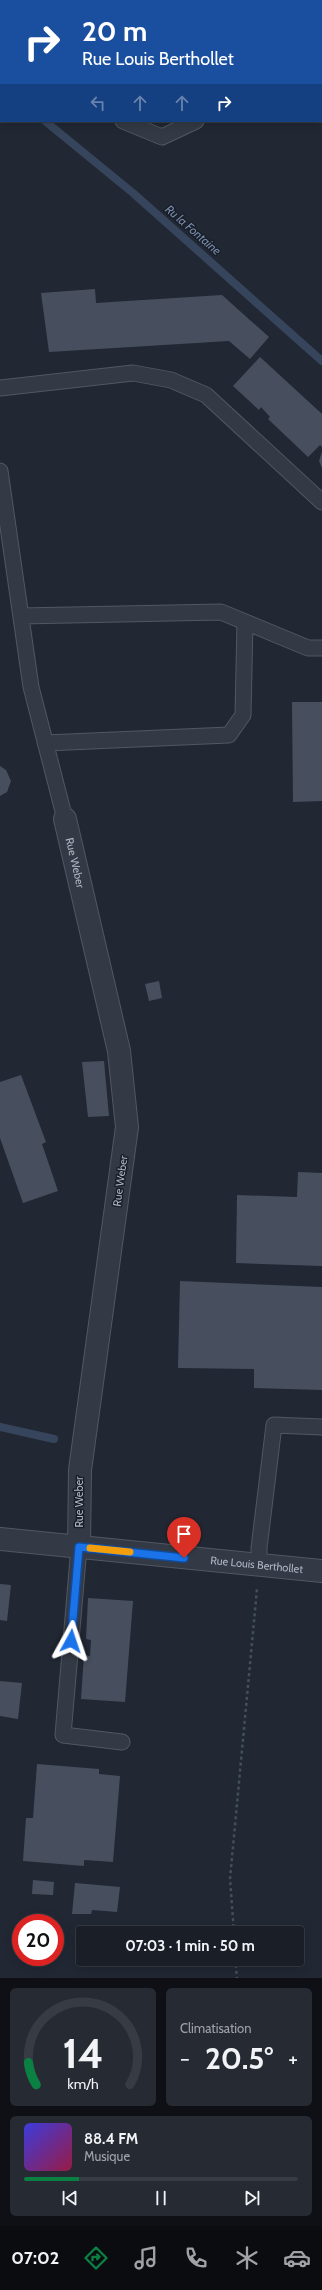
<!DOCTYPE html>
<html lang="fr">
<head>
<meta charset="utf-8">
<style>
  body { margin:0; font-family:Cabin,sans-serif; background:#262b33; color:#f1f3f6; height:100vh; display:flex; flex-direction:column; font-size:15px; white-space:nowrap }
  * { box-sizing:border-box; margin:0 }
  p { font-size:13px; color:#9fa2a7 }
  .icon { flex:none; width:22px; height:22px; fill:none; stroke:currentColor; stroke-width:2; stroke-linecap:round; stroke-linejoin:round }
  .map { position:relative; height:1978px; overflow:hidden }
  .side { display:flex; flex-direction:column; gap:10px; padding:10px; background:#0e1015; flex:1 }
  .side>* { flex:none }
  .hud { position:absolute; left:0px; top:0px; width:322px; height:122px; box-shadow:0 2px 10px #0003,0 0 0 1px #373c44; background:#1a4fa0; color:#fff; overflow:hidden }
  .speed { position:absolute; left:12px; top:1914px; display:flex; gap:8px; font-size:20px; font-weight:700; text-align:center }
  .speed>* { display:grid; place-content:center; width:52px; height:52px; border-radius:50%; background:#191e27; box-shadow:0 2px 10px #0003,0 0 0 1px #373c44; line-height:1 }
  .speed .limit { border:6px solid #d22; background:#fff; color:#111 }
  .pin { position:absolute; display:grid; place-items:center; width:34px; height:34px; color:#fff; margin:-41px -17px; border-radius:50% 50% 50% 0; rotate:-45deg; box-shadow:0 0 4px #0007 }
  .pin .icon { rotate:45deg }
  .me { position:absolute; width:44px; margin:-22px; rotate:5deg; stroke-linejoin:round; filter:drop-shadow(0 0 3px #0008) }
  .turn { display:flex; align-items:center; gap:14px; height:84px; padding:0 16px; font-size:18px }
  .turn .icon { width:52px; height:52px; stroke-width:2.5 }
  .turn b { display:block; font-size:28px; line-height:34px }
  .lanes { display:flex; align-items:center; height:38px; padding:0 16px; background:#0003; justify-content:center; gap:20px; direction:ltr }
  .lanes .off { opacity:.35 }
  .big { font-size:30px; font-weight:700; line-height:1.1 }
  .side .widget { flex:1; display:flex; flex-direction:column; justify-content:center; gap:6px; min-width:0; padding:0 14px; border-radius:6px; background:#262b33 }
  .side .dial { align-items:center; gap:0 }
  .dial svg { height:104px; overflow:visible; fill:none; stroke:#373c44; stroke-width:7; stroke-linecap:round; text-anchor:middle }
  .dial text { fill:#f1f3f6; stroke:none }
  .song { display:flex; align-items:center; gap:12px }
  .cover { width:48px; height:48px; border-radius:6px; background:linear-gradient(135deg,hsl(240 70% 55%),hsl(340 70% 35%)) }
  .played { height:4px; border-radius:2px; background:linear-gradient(90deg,#0b8043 20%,#373c44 20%) }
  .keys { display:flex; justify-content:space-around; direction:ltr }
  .heat { display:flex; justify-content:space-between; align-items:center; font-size:22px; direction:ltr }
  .side .tiles { flex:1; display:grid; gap:10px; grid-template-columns:1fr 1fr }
  .widget:last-child { grid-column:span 2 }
  .trip { position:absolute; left:76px; top:1926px; width:228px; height:40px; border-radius:4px; background:#191e27; box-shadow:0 2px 10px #0003,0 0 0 1px #373c44; font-weight:700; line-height:40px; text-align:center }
  .dock { display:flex; height:64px; justify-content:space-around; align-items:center; background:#0a0c10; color:#9fa2a7 }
  .dock .icon { width:28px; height:28px }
  .dock .current { color:#0b8043 }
  .dock b { font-size:18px; color:#f1f3f6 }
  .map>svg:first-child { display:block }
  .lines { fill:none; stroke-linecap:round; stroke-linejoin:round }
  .stream { stroke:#37455c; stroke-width:8 }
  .building { fill:#474f5e }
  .service-casing { stroke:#515763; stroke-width:17 }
  .minor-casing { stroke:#515763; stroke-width:24 }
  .path { stroke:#425155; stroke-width:2.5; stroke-dasharray:3 3; stroke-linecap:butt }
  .service { stroke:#343a45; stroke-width:15 }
  .minor { stroke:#343a45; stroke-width:22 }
  .route-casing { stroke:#114b97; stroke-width:10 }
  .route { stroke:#1a73e8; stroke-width:7 }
  .slow { stroke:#f59e0b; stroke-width:7 }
  .labels { text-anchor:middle; stroke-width:3; stroke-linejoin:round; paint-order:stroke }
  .street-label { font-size:11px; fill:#aeb4c2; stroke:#191f29 }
  .water-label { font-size:12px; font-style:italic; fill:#788aa9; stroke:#191f29 }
</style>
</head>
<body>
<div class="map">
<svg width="322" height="1978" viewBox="0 0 322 1978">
  <rect width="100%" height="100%" fill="#212834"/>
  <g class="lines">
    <path class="stream" d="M0,101H1
      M45,121L133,193L322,361
      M0,1427L54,1439"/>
  </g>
  <path class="building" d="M95,289L96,303L222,295L269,337L250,359L229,341L49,352L41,293Z
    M260,357L322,414V447L320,445L308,457L268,419L270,417L261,407L259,410L233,386Z
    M322,452V468L319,461Z
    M292,702H322V801L293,802Z
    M0,766L6,770L11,781L7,792L0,796Z
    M159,981L162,998L149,1001L145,984Z
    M104,1061L109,1116L88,1117L82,1062Z
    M21,1075L46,1142L42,1144L58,1191L23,1203L0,1138V1082Z
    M298,1172L322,1173V1266L236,1263L237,1195L297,1197Z
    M180,1281L322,1287V1390L254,1388V1369L178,1368Z
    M0,1584L11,1585L7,1621L0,1620Z
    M88,1598L133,1601L125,1702L81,1699L84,1655L90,1656L91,1640L86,1639Z
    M0,1681L22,1683L18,1719L0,1716Z
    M37,1764L99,1769V1774L120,1776L113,1862L84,1860V1866L23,1861L26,1818H33Z
    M33,1880L54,1882L53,1895L32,1894Z
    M75,1883L120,1887L117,1912L92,1910L91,1914H72Z"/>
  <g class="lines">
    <defs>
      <path id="service" d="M90,1V0
        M321,63L322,62
        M123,121L162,137L196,121
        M0,388L133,373L171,380L206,395L322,502
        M0,471L31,687L65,819
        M21,616L221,612L308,648H322
        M45,743L229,735L243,715L245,622
        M79,1547L63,1735L122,1742
        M259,1565V1548L274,1425L322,1427"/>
      <g id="minor">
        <path id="s1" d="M65,819L119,1051L127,1127L80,1470L79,1547"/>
        <path id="s2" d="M0,1539L322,1571"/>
      </g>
    </defs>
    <use href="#service" class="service-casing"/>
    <use href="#minor" class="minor-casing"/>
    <path class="path" d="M234,1933L230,1879L257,1589
      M235,1959L237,1978"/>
    <use href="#service" class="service"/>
    <use href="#minor" class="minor"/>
  </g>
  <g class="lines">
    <defs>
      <path id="route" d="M71,1641L79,1547L184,1558"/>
    </defs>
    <use href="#route" class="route-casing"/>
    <use href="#route" class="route"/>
    <path class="slow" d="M90,1548L130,1552"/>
  </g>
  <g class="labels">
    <g class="street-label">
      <text dy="4" stroke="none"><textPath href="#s1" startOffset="45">Rue Weber</textPath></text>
      <text transform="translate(120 1181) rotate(-82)" y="4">Rue Weber</text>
      <text transform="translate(79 1502) rotate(-90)" y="4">Rue Weber</text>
      <text dy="4" stroke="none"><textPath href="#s2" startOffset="258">Rue Louis Berthollet</textPath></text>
    </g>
    <g class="water-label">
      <text transform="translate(193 230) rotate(41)" y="4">Ru la Fontaine</text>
    </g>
  </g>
</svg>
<div class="speed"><div class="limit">20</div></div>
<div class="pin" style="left:184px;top:1558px;background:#d93025"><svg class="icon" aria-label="arrive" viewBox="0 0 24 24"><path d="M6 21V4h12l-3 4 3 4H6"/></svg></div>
<svg class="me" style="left:71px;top:1641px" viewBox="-20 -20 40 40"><path d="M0-17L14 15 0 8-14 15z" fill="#1a73e8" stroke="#fff" stroke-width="4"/></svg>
<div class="trip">07:03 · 1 min · 50 m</div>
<div class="hud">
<div class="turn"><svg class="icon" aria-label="right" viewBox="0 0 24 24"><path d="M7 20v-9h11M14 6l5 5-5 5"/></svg><div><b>20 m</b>Rue Louis Berthollet</div></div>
<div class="lanes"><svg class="icon off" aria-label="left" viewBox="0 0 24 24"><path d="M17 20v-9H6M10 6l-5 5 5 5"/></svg><svg class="icon off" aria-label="ahead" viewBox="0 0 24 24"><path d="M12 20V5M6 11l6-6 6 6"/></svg><svg class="icon off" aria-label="ahead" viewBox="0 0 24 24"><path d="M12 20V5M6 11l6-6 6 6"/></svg><svg class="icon" aria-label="right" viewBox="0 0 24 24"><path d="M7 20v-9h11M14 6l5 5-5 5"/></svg></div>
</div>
</div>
<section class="side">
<div class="tiles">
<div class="widget dial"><svg viewBox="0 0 100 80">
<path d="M14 69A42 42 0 1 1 86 69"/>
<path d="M14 69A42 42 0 0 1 8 52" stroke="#0b8043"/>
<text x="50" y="56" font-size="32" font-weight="700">14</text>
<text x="50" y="72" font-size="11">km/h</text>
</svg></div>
<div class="widget"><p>Climatisation</p>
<div class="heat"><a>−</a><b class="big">20.5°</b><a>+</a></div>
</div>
<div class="widget">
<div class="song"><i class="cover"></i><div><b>88.4 FM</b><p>Musique</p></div></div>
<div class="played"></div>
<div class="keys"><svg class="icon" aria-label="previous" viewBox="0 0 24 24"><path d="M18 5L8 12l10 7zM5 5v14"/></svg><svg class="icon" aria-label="pause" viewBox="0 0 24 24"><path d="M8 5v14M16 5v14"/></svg><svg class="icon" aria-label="next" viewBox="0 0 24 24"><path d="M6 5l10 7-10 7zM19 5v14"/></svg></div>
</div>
</div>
</section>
<nav class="dock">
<b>07:02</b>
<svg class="icon current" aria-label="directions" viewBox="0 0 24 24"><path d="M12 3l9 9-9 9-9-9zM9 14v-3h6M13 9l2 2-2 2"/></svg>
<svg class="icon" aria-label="music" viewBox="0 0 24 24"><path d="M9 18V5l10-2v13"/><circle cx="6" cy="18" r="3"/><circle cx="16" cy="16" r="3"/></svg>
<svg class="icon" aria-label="phone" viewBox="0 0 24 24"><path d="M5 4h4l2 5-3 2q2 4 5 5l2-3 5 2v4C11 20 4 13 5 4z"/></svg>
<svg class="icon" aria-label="climate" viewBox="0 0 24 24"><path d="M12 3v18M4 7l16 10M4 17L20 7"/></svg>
<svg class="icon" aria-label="car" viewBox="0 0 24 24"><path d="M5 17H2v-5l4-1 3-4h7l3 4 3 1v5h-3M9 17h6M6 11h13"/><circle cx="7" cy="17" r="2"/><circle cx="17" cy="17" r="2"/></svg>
</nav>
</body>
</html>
